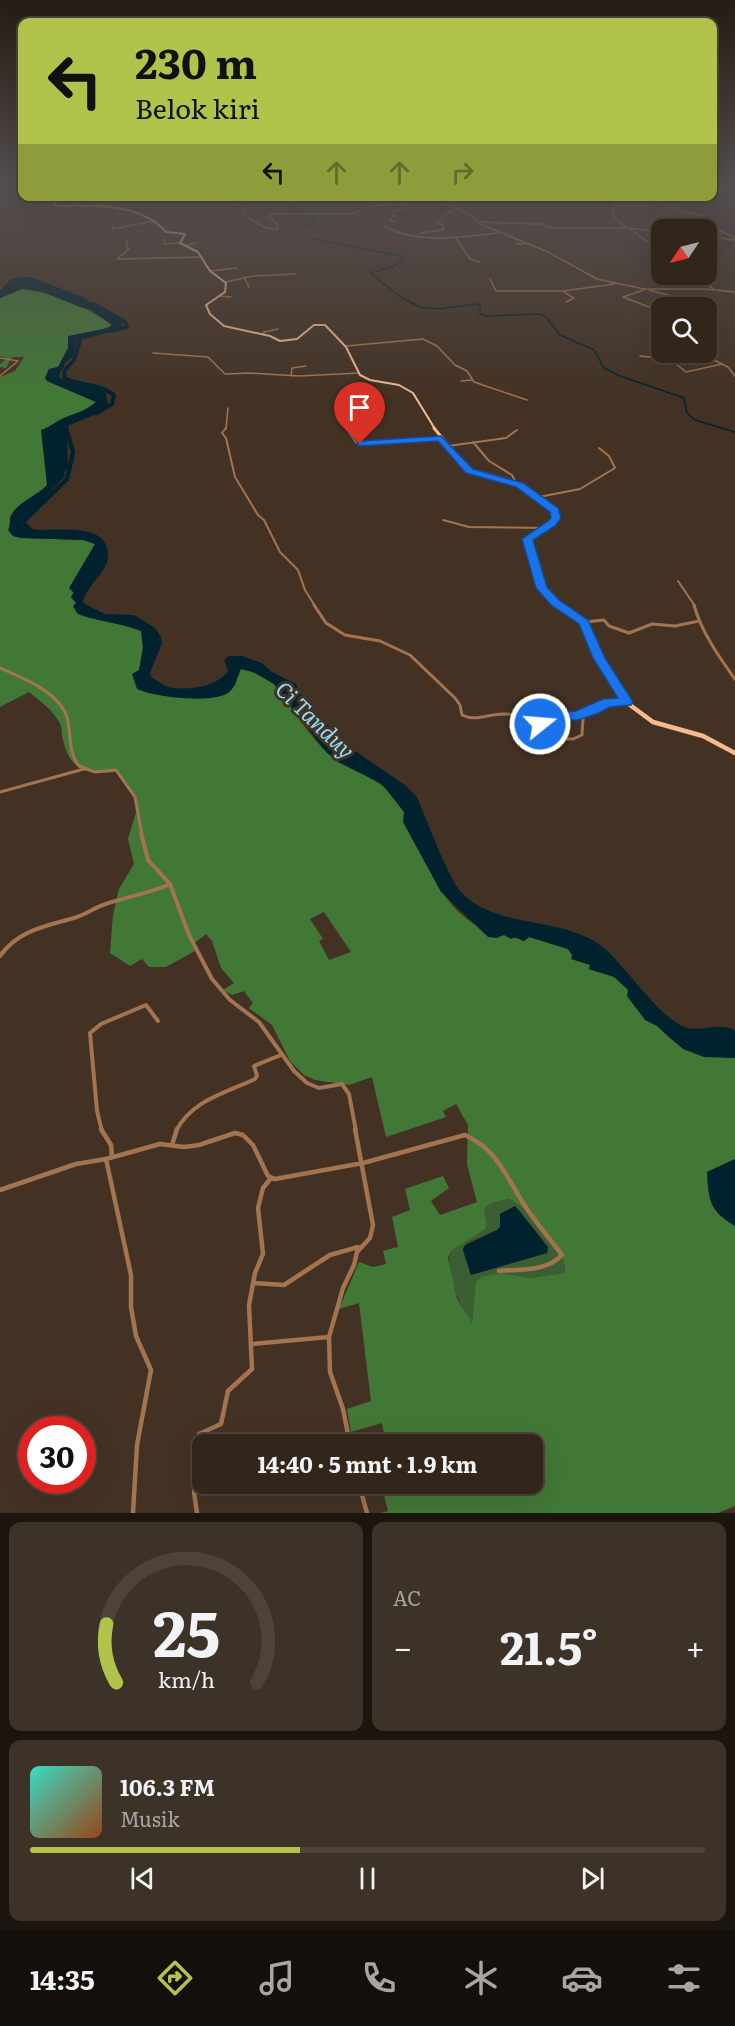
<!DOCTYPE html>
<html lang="id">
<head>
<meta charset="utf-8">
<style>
  body { margin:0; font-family:Literata,serif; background:#3d3228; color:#f1f3f6; height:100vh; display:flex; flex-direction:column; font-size:22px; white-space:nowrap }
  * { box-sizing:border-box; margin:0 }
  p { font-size:20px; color:#a8a5a3 }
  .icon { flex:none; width:33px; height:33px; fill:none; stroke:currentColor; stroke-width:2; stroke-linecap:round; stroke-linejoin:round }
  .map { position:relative; height:1513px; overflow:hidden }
  .sheet { display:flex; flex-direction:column; gap:9px; padding:9px; background:#1c150f; flex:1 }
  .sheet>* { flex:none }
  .banner { position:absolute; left:18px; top:18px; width:699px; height:183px; border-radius:12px; box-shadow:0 6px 24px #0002,0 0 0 2px #4d433a; background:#b2c34c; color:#111; overflow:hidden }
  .needle { width:39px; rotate:235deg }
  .tools { position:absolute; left:651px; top:219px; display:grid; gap:12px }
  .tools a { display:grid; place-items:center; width:66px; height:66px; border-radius:12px; background:#32261b; box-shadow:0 6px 24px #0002,0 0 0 2px #4d433a; font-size:30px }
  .speed { position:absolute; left:18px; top:1416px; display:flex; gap:12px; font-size:30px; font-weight:700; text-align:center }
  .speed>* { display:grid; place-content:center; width:78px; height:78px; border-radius:50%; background:#32261b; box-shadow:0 6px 24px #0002,0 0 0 2px #4d433a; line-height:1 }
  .speed .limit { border:9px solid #d22; background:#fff; color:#111 }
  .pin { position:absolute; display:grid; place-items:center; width:51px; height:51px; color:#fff; margin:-62px -26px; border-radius:50% 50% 50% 0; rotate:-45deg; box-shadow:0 0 6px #0007 }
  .pin .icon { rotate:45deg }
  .me { position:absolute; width:66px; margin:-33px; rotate:73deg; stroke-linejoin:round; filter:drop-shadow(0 0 4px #0008) }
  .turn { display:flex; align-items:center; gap:21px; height:126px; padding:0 18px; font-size:27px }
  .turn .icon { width:78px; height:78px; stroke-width:2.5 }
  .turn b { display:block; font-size:42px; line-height:51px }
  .lanes { display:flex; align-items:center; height:57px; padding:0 18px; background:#0003; justify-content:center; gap:30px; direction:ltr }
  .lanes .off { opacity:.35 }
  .big { font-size:45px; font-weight:700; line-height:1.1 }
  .sheet .card { flex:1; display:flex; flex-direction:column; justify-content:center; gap:9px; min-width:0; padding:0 21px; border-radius:12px; background:#3d3228 }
  .sheet .dial { align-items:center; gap:0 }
  .dial svg { height:156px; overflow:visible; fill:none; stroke:#4d433a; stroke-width:7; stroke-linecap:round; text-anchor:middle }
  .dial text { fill:#f1f3f6; stroke:none }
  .song { display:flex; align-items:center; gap:18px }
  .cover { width:72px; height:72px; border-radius:9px; background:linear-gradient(135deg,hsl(170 70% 55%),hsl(20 70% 35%)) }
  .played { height:6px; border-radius:3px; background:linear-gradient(90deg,#b2c34c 40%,#4d433a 40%) }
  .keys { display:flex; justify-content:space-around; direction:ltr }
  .heat { display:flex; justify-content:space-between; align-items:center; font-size:33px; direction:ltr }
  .sheet .tiles { flex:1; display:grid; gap:9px; grid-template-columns:1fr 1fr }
  .card:last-child { grid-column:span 2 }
  .trip { position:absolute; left:192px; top:1434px; width:351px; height:60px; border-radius:12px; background:#32261b; box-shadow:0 6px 24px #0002,0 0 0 2px #4d433a; font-weight:700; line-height:60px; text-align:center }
  .dock { display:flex; height:96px; justify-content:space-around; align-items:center; background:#140f0b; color:#a8a5a3 }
  .dock .icon { width:42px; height:42px }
  .dock .current { color:#b2c34c }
  .dock b { font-size:27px; color:#f1f3f6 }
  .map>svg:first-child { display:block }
  .green { fill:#3b5e33; fill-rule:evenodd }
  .forest { fill:#427836; fill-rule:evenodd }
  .water { fill:#00222f }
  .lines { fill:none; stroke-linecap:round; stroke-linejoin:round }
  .stream { stroke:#00222f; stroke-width:1.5 }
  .river-far2 { stroke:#00222f; stroke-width:3 }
  .river-far1 { stroke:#00222f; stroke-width:4 }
  .river { stroke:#00222f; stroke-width:4.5 }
  .minor-far4 { stroke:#a3744f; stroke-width:1.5 }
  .minor-far3 { stroke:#a3744f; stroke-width:2 }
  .minor-far2 { stroke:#a3744f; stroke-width:3 }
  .minor-far1 { stroke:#a3744f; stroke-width:4 }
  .minor { stroke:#a3744f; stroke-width:4.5 }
  .major-far2 { stroke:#f5bb8f; stroke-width:2 }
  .major-far1 { stroke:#f5bb8f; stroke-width:3 }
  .major { stroke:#f5bb8f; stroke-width:4.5 }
  .route { fill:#1a73e8; stroke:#114b97; stroke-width:1.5 }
  .labels { text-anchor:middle; stroke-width:6; stroke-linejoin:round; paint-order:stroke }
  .water-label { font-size:22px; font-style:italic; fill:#90dbfb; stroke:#433224 }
</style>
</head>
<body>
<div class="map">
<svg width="735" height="1513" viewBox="0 0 735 1513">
  <rect width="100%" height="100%" fill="#433224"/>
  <path class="green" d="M509,1199C526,1207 572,1253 564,1273L529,1278L502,1273L474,1307L472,1324C460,1306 444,1273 451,1251L487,1225L484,1210C491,1201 499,1201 509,1199ZM513,1207L520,1211L548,1247L547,1253L471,1275L463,1250L467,1243L497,1230L500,1227V1214Z"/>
  <path class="forest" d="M22,289C54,293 85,306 112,325L70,343L58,367L49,369L45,378L47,381L96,402L78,415L64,418L42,430L47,485L40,493L24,502L10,517L13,536L21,538L83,540L95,544L71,597L76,603L77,614C98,622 119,622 141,631L143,648L139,670L164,696L208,697L238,677L241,669L249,670L274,684C288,703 312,740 328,753C348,770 376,776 393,796C426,837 427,896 476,925C490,934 509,935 524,941L529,937L568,949L573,955L572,959L591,965L589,969C598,973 607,973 615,977C623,982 631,993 637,1001C671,1043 679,1055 735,1058V1159L707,1172C709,1201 709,1210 735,1226V1506L718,1513H381L388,1511L381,1484H532V1444H386L382,1423L351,1432L347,1409L371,1401L359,1303L339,1309L359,1262L373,1267L386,1264L383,1251L398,1247L392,1217L410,1210L405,1189L443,1176L449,1188L431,1201L440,1215L477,1202L467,1164L468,1125L456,1104L443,1111L446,1117L386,1137L372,1077L349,1085L315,1080L304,1075L290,1061L272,1025L249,1008L253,1003L244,991L232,995L223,990L234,983L221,968L212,941L206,934L192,945L195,951L166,967H149L142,959L130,966L110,953L113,915L119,889L134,864L128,839L137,809L135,799L116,772C87,774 71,772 63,740C61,734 63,727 59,722C52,709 40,701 29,692L0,707V377L15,371L24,357H12L6,368L0,367V364L7,358L0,356V298ZM324,912L351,952L329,960L319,941L323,939L310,919ZM509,1199C526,1206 572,1254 564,1273L529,1278L502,1273L481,1277L476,1283L472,1323L457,1299L448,1258L451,1251L485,1229L487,1225L484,1210C491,1201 499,1201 509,1199Z"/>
  <path class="water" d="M22,277H30L83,297L122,322L121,329L77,341L73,356L65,363L64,367L60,372L59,377C72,387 90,383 105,391L108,403L99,413L67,426L68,468L64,472L65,476L21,523L25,529C45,533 103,520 107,549C109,555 108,562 105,567C99,578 84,591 83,603L105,614L134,615L155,628L161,637L162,643L150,673L151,677C158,681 165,687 173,688C191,690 218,686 228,671L224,660L229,656H242L262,663L272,672L296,684L306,704L355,751L405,785L417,797C427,820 447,876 461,892C496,930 565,915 604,948C626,967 658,1015 682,1026C699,1034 717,1021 735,1030V1058L704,1057L683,1049L657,1026L645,1020L627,996L628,990L614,977L589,969L590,965L571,959L572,955L568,949L529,937L524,941L516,937L511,939L504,935L497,938L488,937L441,892L403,822L404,812L382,784L338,762L326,752L274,684L256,673L241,669C235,679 239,684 228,693C212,704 154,697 137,689L132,674L139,670L143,648L141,631C119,622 97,622 77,613L73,606L76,603L71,597L74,593L69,588L95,544L83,540L21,538L13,536L8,530C11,524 9,521 11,516C17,502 37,496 47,485L41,430C50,428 56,421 64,418C77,412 84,412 96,402L47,381L45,378L49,369L58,367L68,349V336L108,328L112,325L90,309L80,307L40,291L22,289L0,298V291L11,279Z
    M735,1159V1226C709,1210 709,1201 707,1172Z
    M515,1206L548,1247L547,1253L471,1275L463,1250L464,1246L497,1230L500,1227V1214Z"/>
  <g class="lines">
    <path class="stream" d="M287,196L297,213L314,221L315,223L298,229L313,239L401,256L404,259L393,267L370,273L402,298L420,307L439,309L476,304L480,306V314L486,316L540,314L546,317L560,335L594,350L604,368L620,376L684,398L687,413L695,420L735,432"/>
    <path class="river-far2" d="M33,280L62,291"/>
    <path class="river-far1" d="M94,304L125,322L127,327L110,331
      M88,335L81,338L74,360L65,370L64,378C80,386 99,383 114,395L112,404L97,413
      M66,429L67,424L73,421"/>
    <path class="river" d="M37,532L31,531L23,522L67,479L73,452L66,428"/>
    <path class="minor-far4" d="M155,196L236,203L244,207V214C255,222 264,230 278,229L277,224L268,216L274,214H353L368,207L443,196
      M465,196H481
      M612,196L617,203L612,211L615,219L662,252
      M442,197L445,204L470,214L480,224L550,253L597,279L644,289H706L735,292
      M442,199H457
      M617,206H651
      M98,207L110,200L108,196
      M668,207L702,216L719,230L735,238
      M395,221L390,220L394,215L393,211L407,209L405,204L401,203
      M478,222L540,224L553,228H628L662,232
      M112,225L113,229L153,221
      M384,226C418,245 461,237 498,233
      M420,233L443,230V225L437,223L448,212L455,210
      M706,236L735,240
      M456,238L470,259L480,262
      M126,240L128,245L126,247L129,249L117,259L202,257
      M164,240L165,244L180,243
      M516,244H528
      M184,246L196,243
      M210,271L237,268
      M706,273L708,275L705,281L713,289
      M245,279L249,287
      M490,279L496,291H563L614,284
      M225,282L253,276L295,274
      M644,290L623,297L662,312
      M649,290L668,295L686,308
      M564,292L574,298L566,302
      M218,296L231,297
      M706,318L712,323L706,324
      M263,335L264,332L278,329
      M346,346L423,339L437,346L455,365L467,371L474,382L527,400
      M698,352L728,367L735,376
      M153,353L208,357L225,374L249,373L299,376L359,373
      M640,356L670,359L686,372L722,364
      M0,358L18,361L0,376
      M291,376L292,368L306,366
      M461,381L472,380
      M343,420L346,429
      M226,429L228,408"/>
    <path class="minor-far3" d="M226,428L222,433L226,438L235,477L258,515L264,520L280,552L298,570L305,590L315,606
      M346,428L357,444L440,438
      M473,442L489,461L512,475L516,483
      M448,446L506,438L517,430
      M539,497L580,489L615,468L609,456L599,448
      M443,520L469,527L546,528
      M678,581L695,606"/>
    <path class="minor-far2" d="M314,605L326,623L345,635L380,641L410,655L455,698L460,705L462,715C476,722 488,714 503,714C527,714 552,722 576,716C593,712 607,702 625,702
      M694,605C701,631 719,657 735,679
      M585,622L604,620L609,626L629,633L652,624L675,626L699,621
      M0,668C21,677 54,690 65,712C73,729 66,750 79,766L95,772L116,770L135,797L142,835
      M538,718L541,732L546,739H573L582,735L583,719L586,713
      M0,792L84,769"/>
    <path class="minor-far1" d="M141,833L148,860L170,884L189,935L212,979L230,1000L259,1022L294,1071L307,1083L319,1088L342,1084L349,1094L356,1131
      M0,956C19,929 48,926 77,917C87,914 94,908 103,905C125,897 148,894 170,884
      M102,1131L97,1111L90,1033L101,1024L146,1005L158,1021
      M176,1131C192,1100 226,1093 255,1079L257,1076L254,1066L281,1055"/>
    <path class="minor" d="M101,1129L111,1145L112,1157
      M172,1145L177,1129
      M106,1159L131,1275V1307L136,1336L151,1370L137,1445L133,1513
      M0,1190L76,1164L106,1159L160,1144L184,1147L199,1145L235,1133L243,1135L253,1145L268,1176L275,1179L363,1163L465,1135C498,1150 506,1177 525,1206C536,1223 550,1239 562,1255C546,1272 520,1269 499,1271
      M253,1283L284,1285L330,1255L358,1247
      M252,1344L329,1337
      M350,1444L343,1409L330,1372L329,1337L343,1288L354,1265L357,1252L370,1238L373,1225L355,1129
      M359,1484L367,1513
      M197,1513L194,1492L199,1434L221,1424L228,1391L252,1369L249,1305L255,1273L263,1254L258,1208L263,1188L271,1178"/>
    <path class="major-far2" d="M65,196L55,203V206C91,206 140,202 166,232L185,234L180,243L198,252L210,271L226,283L225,292L206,305L210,314L224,326L270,336L280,341L297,339L314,325H325L346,347L360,375L370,380L399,385L413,393L435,429"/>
    <path class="major-far1" d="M434,428L469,471L520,485L552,507L556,518L549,526L527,539L543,591L560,606"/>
    <path class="major" d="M558,605L584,622L599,658L626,702L653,722L703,736L735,753"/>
  </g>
  <linearGradient id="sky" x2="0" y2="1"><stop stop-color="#251c14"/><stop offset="0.47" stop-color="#554f50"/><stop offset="1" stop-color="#554f50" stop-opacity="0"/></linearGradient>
  <rect width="735" height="398" fill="url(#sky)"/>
  <path class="route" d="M441,436L473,469L523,483L558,508L561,518L555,526L533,540L547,587L559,600L588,620L605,658L633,702L631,705L610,707L599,713L578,720L546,722L545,727H535L532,718L534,715L576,711L603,699L618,698L593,658L579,624L551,605L536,588L522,539L548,521L551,518L550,512L516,487L466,473L438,441L360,446L356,444L360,441Z"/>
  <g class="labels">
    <g class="water-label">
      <text transform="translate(315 720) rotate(44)" y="8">Ci Tanduy</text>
    </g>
  </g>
</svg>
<div class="tools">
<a><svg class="needle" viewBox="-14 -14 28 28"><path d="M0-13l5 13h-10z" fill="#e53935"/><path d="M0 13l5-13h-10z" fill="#a8a5a3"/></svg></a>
<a><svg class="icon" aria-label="search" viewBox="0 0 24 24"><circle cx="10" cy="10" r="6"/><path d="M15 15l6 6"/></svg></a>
</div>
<div class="speed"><div class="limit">30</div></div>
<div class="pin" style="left:360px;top:444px;background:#d93025"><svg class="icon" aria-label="arrive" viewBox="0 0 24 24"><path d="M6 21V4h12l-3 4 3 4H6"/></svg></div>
<svg class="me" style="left:540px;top:724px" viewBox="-20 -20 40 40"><circle r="17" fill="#1a73e8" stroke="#fff" stroke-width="3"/><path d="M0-11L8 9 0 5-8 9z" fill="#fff"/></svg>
<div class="trip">14:40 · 5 mnt · 1.9 km</div>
<div class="banner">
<div class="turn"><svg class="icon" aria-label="left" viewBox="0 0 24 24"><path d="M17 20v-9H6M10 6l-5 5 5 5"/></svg><div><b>230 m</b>Belok kiri</div></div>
<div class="lanes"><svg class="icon" aria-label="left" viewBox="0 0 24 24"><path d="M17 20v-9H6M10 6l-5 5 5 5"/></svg><svg class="icon off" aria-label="ahead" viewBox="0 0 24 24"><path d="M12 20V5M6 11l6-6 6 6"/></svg><svg class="icon off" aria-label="ahead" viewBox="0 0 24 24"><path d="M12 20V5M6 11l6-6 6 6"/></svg><svg class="icon off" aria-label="right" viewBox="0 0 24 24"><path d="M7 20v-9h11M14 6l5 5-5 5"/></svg></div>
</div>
</div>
<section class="sheet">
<div class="tiles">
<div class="card dial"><svg viewBox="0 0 100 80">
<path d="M14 69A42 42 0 1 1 86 69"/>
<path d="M14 69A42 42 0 0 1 9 39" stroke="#b2c34c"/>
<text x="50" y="56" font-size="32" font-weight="700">25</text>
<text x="50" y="72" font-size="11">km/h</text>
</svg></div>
<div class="card"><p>AC</p>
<div class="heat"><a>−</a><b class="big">21.5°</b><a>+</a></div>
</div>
<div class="card">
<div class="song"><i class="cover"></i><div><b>106.3 FM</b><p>Musik</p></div></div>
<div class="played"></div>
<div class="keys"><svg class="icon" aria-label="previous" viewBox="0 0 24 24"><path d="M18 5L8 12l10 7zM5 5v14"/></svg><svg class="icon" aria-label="pause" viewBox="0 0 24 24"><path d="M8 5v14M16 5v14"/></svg><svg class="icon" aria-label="next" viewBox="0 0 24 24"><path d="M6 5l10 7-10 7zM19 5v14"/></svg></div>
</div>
</div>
</section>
<nav class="dock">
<b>14:35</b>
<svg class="icon current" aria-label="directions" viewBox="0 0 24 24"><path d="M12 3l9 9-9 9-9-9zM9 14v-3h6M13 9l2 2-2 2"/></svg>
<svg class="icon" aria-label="music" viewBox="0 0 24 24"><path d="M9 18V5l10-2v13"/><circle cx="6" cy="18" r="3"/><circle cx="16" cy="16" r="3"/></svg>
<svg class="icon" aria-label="phone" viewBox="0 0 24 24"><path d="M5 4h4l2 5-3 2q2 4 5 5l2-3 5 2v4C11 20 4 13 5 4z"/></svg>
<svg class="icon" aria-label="climate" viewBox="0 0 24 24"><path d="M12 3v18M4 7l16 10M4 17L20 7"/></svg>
<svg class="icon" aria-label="car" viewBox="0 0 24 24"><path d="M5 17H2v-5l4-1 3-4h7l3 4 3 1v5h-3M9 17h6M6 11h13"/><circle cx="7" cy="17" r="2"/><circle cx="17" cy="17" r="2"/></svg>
<svg class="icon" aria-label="filters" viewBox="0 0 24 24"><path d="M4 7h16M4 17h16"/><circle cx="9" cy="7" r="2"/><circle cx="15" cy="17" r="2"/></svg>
</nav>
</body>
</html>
